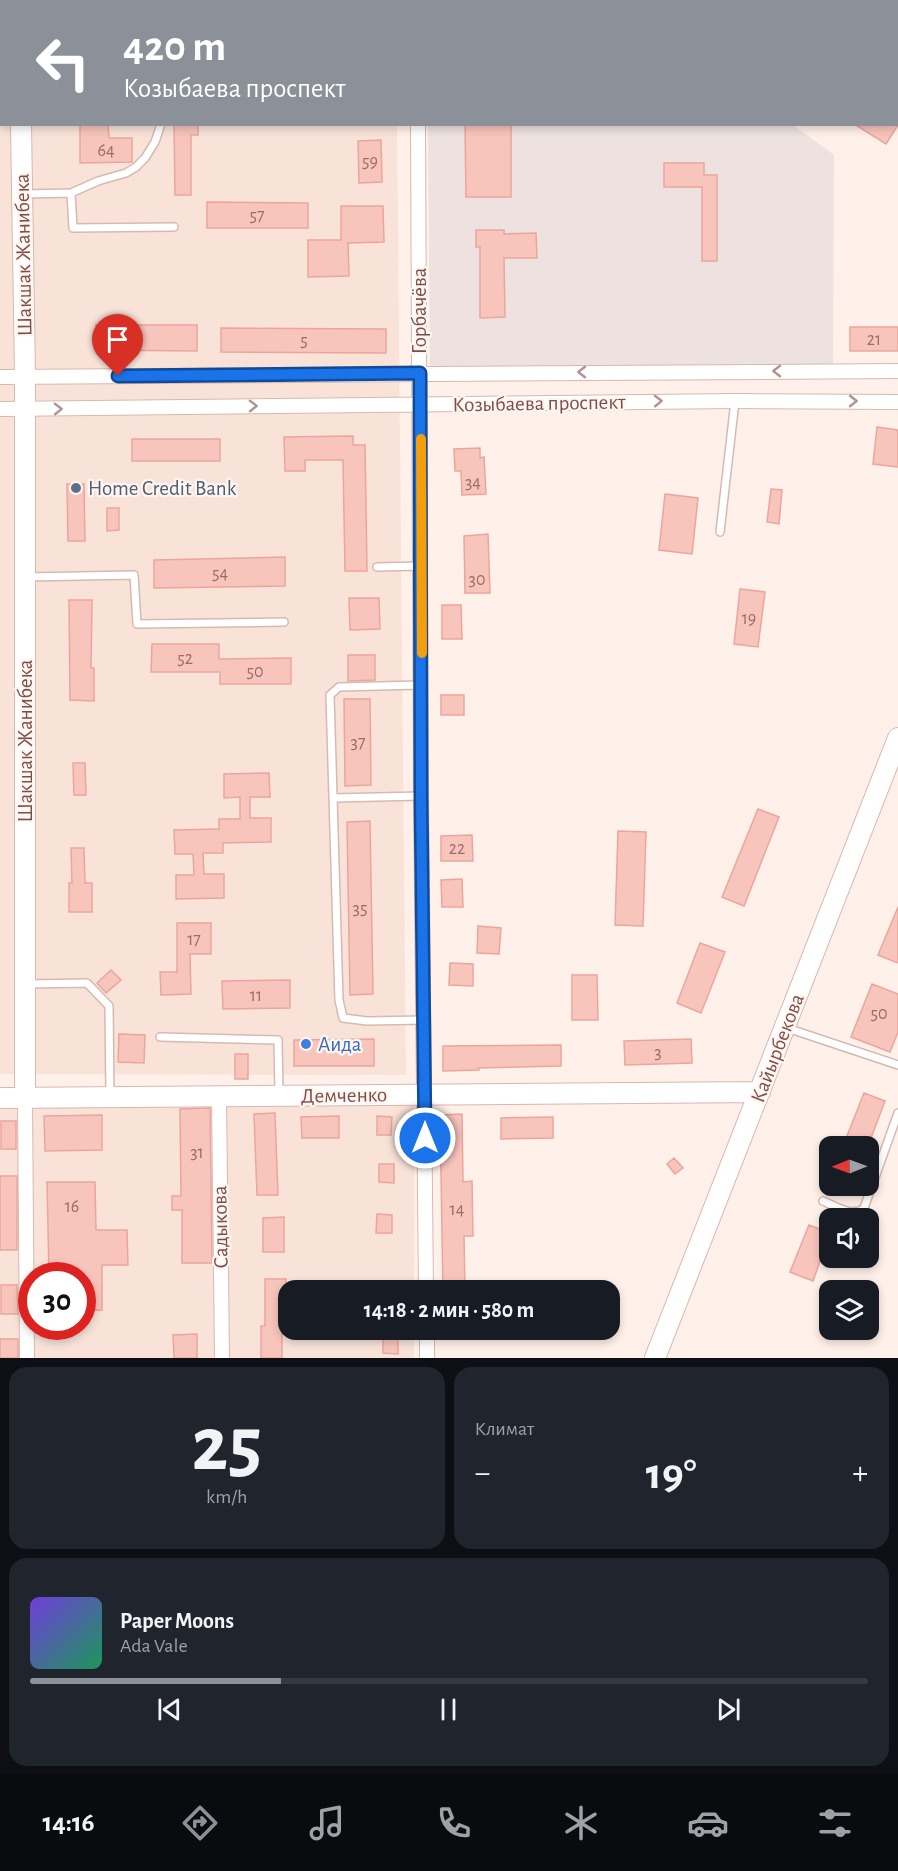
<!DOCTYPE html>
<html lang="ru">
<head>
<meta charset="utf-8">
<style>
  body { margin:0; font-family:"Alegreya Sans",sans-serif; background:#20242c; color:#f1f3f6; height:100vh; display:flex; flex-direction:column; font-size:22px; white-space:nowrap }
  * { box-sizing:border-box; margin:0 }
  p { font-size:20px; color:#9ea1a6 }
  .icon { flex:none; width:33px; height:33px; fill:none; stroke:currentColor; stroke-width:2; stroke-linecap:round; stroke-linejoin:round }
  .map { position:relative; height:1358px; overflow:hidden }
  .details { display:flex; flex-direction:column; gap:9px; padding:9px; background:#0d0f14; flex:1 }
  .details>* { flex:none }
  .guide { position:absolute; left:0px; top:0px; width:898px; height:126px; box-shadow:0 3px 9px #0003; background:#8c9099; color:#fff; overflow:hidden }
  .needle { width:39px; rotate:269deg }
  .tools { position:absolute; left:819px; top:1136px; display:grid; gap:12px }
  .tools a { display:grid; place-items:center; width:60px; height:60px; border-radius:12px; background:#171b24; box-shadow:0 3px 9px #0003; font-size:30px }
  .speed { position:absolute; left:18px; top:1262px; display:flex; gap:12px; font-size:30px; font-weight:700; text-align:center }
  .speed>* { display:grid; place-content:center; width:78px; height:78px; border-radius:50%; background:#171b24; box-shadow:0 3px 9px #0003; line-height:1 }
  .speed .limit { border:9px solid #d22; background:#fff; color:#111 }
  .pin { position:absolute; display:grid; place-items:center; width:51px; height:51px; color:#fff; margin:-62px -26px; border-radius:50% 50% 50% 0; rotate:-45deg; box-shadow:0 0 6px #0007 }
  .pin .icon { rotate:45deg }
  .me { position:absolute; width:66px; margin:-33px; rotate:0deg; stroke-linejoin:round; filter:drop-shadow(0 0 4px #0008) }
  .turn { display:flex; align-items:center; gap:21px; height:126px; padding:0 24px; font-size:27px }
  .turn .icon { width:78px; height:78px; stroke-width:2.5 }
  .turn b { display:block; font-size:42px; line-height:51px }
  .big { font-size:45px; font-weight:600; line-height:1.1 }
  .details .tile { flex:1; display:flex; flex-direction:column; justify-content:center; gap:9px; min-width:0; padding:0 21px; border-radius:18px; background:#20242c }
  .details .dial { align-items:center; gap:0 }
  .dial b { font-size:78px; line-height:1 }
  .song { display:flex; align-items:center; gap:18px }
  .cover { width:72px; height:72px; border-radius:9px; background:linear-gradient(135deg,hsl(260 70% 55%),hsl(150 70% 35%)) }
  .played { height:6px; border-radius:3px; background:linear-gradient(90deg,#8c9099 30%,#363941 30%) }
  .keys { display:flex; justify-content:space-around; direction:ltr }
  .heat { display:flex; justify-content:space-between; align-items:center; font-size:33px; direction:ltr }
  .details .tiles { flex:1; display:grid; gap:9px; grid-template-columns:1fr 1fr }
  .tile:last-child { grid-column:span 2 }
  .trip { position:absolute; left:278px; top:1280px; width:342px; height:60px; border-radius:18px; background:#171b24; box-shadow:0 3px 9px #0003; font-weight:600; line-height:60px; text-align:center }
  .menu { display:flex; height:96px; justify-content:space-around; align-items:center; background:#090b0e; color:#9ea1a6 }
  .menu .icon { width:42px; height:42px }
  .menu .selected { color:#8c9099 }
  .menu b { font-size:27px; color:#f1f3f6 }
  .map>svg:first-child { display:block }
  .residential { fill:#f9e3d9; fill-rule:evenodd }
  .industrial { fill:#ede2df }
  .building { fill:#f8c5bd; stroke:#eca59b; stroke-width:1.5 }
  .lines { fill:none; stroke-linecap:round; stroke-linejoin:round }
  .lane-casing { stroke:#d7b9b1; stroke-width:10 }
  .street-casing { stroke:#d7b9b1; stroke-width:16 }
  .secondary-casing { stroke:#dbb6ae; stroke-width:22 }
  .lane { stroke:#fff; stroke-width:7 }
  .street { stroke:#fff; stroke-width:14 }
  .secondary { stroke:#fff; stroke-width:20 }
  .oneway { stroke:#b19491 }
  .route-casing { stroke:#114b97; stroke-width:15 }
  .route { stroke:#1a73e8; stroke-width:10 }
  .slow { stroke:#f59e0b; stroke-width:10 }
  .service-dot { fill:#5c6f8a; stroke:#fff6f1; stroke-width:2 }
  .shop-dot { fill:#3f7fe0; stroke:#fff6f1; stroke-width:2 }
  .labels { text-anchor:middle; stroke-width:4.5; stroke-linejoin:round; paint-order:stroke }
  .number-label { font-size:18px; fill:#9c6b65 }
  .street-label { font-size:21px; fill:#7d4d48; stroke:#fff6f1 }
  .service-label { font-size:21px; fill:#4e5e75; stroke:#fff6f1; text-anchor:start }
  .shop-label { font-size:21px; fill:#366cbe; stroke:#fff6f1; text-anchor:start }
</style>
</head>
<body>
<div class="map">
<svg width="898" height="1358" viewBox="0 0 898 1358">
  <rect width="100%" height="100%" fill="#fff0e9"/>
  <path class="residential" d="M0,0H395L2,2V124L397,125L406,1075L0,1074Z
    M0,1099L415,1101L414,1290H288V1329H414V1358H0ZM32,1275H82V1326H32Z"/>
  <path class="industrial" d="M428,125H793L834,155L833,366L430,371Z"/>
  <path class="building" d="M80,124H108L109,138H132V162L80,163Z
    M174,124H198V135H191V195H175Z
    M465,124H511V197H466Z
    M854,124H898V125L886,144Z
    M381,140L382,182L359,183L358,141Z
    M664,163H704V175H717V261H702V187H664Z
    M207,202L308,203V228H207Z
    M341,206H383L384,242L348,243L349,276L308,277V240H341Z
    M476,230H504V234L536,233L537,258H504L505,317L480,318V247H476Z
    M96,325H197V351L96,350Z
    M850,327H898V351H850Z
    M221,328L386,329V353L221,352Z
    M877,427L898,430V467L873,464Z
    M353,436V445H365L367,571H345L343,460H305V471H285L284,437Z
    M132,439H220V461H132Z
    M480,448V458L484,457L486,494L462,495L461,471H455L454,449Z
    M67,484H84L85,541H68Z
    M771,489L782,490L779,524L767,522Z
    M665,494L698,498L692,554L659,550Z
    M107,508H119V530L107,531Z
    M488,534L490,593H465L464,536Z
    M285,557V586L154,588V560Z
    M740,589L765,592L758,647L734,644Z
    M349,598H379L380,629L350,630Z
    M69,600H92L91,668H94V701L70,700Z
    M442,605H461L462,639H442Z
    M152,644H219V659L291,658V684H220V672H151Z
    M348,655H375V680L348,681Z
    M441,695H464V715H441Z
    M344,699H370L371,785L345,786Z
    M73,763H85L86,795H74Z
    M269,773L270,797H250V818H271V842L223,843V853H203L204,874H224V898L176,899V875H194L193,854H175L174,830L219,829V819H240V797L224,798V774Z
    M758,809L779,817L744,906L722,897Z
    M370,821L373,994L350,995L347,822Z
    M618,831L646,832L643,926L615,925Z
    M472,835L473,861H441V836Z
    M71,848H84L85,883H92V912H69V883H72Z
    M462,879L463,907H442L441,880Z
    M898,907V963L878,955Z
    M177,923H211V954H190L191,994L161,995L160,972H177Z
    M478,926L501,928L499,954L477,953Z
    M700,943L725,952L701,1013L677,1003Z
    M450,963L473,964V986L449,985Z
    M111,970L121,980L106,993L97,983Z
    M572,975H597L598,1020H572Z
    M290,980V1008L223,1009L222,981Z
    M872,984L898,994V1032L890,1052L851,1037Z
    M119,1034L145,1035L144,1063L118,1062Z
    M374,1039V1066H294V1040Z
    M691,1039L692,1063L625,1065L624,1041Z
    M561,1045V1066L478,1068L479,1070L443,1071V1046Z
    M235,1054H248V1079H235Z
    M864,1093L885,1101L868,1146H843Z
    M210,1108L212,1263H182V1210H172V1196H181L180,1109Z
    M275,1113L278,1195H257L254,1114Z
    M462,1114L463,1182L472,1181L473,1236H464L465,1290H443L440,1115Z
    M102,1115V1150L45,1151L44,1116Z
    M339,1116V1138H302L301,1117Z
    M377,1116L392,1117L391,1135H377Z
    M553,1117V1138L501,1139V1118Z
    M1,1121H16V1149H1Z
    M674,1158L683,1168L675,1174L667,1164Z
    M379,1164H394V1183L379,1182Z
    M0,1176H17V1250H0Z
    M47,1182H95L96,1230H127L128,1265H102V1310L82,1311V1275H49Z
    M377,1214L392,1215V1233H376Z
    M284,1217V1252H263V1218Z
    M809,1225L830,1233L813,1281L790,1272Z
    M265,1279H286V1313H282V1358H261V1326H265Z
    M1,1285H17L18,1314H1Z
    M197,1334V1358H174L173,1335Z
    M383,1335H398V1354L383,1353Z
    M0,1339H18V1358H0Z"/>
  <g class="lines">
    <defs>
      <path id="lane" d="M804,0L806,2
        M897,65H898
        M71,193L73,228L174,227
        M24,194L71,193L98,181L126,173L136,167L145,158L155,142L161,124
        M720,532L735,401
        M377,567L421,566
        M26,577L134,575L137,624L284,622
        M420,685L339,687L330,695L339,1000L343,1018L367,1021L424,1020
        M334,798L421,796
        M27,984L87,983L109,1006L110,1095
        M787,1028L898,1065
        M160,1037L278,1040L279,1093
        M823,1201C835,1206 853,1218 864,1208L898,1113"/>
      <path id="street" d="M417,0V2
        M418,124L421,796L426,1290
        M0,377L898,371
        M0,409L735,401L898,402
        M219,1097L222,1358
        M25,1098L27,1358
        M427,1329V1358"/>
      <path id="secondary" d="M19,0V2
        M21,124L25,376V1098
        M0,1098L760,1092
        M655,1358L898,738"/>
    </defs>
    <use href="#lane" class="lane-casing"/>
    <use href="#street" class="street-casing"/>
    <use href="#secondary" class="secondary-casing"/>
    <use href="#lane" class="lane"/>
    <use href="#street" class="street"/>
    <use href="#secondary" class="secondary"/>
  </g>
  <defs><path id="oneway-chevron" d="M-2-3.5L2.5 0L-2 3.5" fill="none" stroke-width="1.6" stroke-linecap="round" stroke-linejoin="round" transform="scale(1.5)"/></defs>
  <g class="oneway">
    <use href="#oneway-chevron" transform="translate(777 371) rotate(180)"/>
    <use href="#oneway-chevron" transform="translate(582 372) rotate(180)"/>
    <use href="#oneway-chevron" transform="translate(658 401) rotate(-1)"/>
    <use href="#oneway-chevron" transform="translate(853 401)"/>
    <use href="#oneway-chevron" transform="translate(253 406) rotate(-1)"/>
    <use href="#oneway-chevron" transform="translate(58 409) rotate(-1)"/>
  </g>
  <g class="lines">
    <defs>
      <path id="route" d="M118,376L420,373L421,796L425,1138"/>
    </defs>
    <use href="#route" class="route-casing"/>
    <use href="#route" class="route"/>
    <path class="slow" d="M421,439L422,653"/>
  </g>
  <circle class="service-dot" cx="76" cy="488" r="6"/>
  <circle class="shop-dot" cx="306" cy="1044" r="6"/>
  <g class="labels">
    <g class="number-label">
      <text x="106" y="156">64</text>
      <text x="370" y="167">59</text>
      <text x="257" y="221">57</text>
      <text x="874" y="345">21</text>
      <text x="304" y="346">5</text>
      <text x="473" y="488">34</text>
      <text x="220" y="579">54</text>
      <text x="477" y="585">30</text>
      <text x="749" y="624">19</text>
      <text x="185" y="664">52</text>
      <text x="255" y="677">50</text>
      <text x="358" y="748">37</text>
      <text x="457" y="854">22</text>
      <text x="360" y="914">35</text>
      <text x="194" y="945">17</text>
      <text x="256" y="1001">11</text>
      <text x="879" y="1019">50</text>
      <text x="658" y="1058">3</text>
      <text x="197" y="1158">31</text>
      <text x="72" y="1212">16</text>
      <text x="457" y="1215">14</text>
    </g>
    <g class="street-label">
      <text transform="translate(23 255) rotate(-91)" y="7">Шакшак Жанибека</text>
      <text transform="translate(419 311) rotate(-90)" y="7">Горбачёва</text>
      <text transform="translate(539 403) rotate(-1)" y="7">Козыбаева проспект</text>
      <text transform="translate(25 741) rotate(-90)" y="7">Шакшак Жанибека</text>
      <text transform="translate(777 1048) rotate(-69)" y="7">Кайырбекова</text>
      <text transform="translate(344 1095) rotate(-1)" y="7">Демченко</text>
      <text transform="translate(220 1227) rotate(-91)" y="7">Садыкова</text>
    </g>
    <g class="service-label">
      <text x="88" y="495">Home Credit Bank</text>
    </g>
    <g class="shop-label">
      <text x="318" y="1051">Аида</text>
    </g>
  </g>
</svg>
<div class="tools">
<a><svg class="needle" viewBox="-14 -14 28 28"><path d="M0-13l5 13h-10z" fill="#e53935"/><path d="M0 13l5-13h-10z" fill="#9ea1a6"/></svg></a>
<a><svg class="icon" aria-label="sound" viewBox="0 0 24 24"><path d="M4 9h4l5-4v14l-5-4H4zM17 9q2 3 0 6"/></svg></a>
<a><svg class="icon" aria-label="layers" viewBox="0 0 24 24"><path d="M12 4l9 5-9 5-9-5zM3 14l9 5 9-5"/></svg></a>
</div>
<div class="speed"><div class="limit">30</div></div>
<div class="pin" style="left:118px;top:376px;background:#d93025"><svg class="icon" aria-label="arrive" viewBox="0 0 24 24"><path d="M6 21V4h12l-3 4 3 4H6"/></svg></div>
<svg class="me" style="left:425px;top:1138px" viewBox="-20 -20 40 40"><circle r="17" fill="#1a73e8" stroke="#fff" stroke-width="3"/><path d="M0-11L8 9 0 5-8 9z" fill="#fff"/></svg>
<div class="trip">14:18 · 2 мин · 580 m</div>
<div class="guide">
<div class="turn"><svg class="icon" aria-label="left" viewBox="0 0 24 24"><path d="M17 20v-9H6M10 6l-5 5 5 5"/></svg><div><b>420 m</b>Козыбаева проспект</div></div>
</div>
</div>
<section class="details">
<div class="tiles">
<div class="tile dial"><b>25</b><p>km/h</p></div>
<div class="tile"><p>Климат</p>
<div class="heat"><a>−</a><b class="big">19°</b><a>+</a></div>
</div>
<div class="tile">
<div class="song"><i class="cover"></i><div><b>Paper Moons</b><p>Ada Vale</p></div></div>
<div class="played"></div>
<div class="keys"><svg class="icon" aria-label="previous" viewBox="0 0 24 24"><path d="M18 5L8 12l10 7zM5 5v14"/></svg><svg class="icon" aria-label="pause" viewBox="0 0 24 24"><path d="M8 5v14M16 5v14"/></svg><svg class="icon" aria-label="next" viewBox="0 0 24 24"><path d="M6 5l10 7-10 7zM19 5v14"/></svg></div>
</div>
</div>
</section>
<nav class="menu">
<b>14:16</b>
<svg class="icon selected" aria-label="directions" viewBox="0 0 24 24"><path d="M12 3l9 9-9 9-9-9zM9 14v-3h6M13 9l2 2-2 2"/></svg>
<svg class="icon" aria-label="music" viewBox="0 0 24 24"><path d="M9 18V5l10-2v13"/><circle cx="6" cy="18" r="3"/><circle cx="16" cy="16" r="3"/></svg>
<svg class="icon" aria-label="phone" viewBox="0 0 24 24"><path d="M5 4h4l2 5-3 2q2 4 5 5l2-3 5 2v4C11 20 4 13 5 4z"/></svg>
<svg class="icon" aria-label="climate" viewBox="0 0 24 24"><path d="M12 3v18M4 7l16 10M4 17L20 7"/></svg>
<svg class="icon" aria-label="car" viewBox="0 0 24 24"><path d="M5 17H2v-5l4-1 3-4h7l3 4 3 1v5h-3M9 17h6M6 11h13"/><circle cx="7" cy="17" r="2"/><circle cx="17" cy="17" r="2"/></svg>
<svg class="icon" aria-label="filters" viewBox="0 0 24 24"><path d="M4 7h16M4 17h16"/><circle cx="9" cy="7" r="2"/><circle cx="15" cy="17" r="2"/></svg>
</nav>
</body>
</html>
